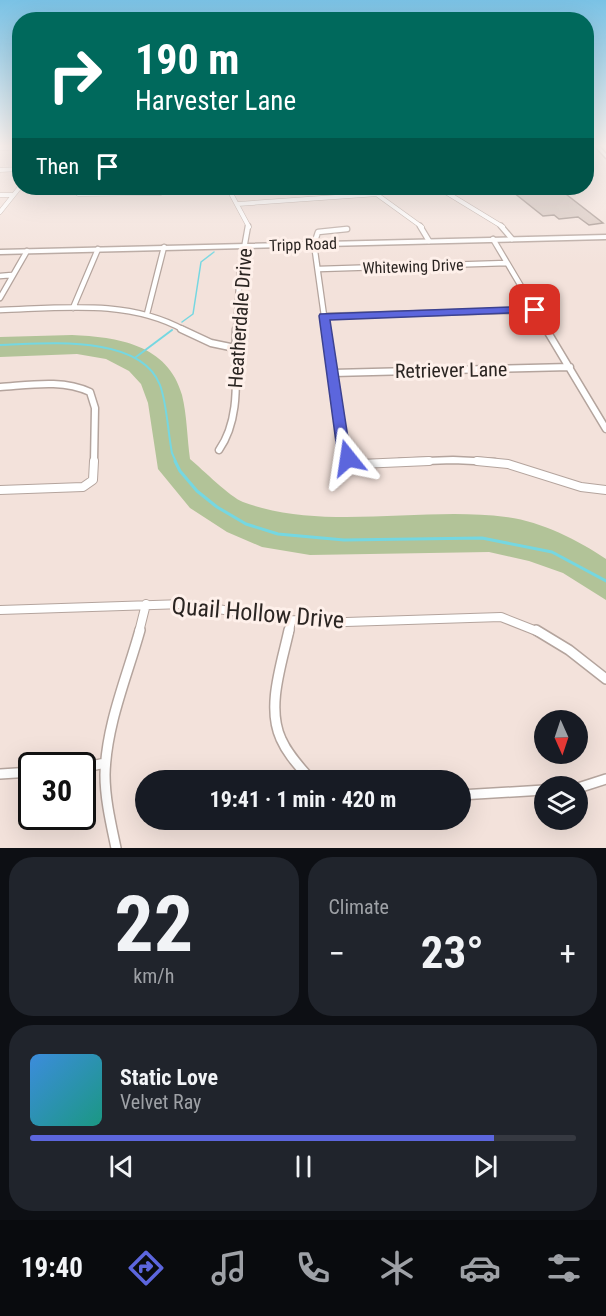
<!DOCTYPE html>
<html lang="en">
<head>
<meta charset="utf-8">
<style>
  body { margin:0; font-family:"Roboto Condensed",sans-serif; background:#20242c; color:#f1f3f6; height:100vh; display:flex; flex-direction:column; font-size:22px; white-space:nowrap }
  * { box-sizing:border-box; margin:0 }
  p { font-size:20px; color:#9ea1a6 }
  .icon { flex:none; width:33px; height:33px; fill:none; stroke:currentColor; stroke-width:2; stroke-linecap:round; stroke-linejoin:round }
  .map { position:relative; height:848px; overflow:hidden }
  .details { display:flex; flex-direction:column; gap:9px; padding:9px; background:#0d0f14; flex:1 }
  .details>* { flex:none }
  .hud { position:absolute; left:12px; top:12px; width:582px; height:183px; border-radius:24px; box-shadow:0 6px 24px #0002; background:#00695c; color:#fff; overflow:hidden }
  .needle { width:39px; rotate:177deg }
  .buttons { position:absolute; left:534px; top:710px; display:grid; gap:12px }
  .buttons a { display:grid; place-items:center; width:54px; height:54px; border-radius:50%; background:#171b24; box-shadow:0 6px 24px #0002; font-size:30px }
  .speed { position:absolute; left:18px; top:752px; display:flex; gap:12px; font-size:30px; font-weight:700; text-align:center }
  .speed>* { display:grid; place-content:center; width:78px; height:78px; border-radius:50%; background:#171b24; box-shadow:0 6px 24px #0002; line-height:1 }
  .speed .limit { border:3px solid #111; border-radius:9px; background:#fff; color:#111 }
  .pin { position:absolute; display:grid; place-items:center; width:51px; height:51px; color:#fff; margin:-26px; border-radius:12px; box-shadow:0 3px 9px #0006 }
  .me { position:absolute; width:66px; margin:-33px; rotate:345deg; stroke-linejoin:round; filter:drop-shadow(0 0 4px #0008) }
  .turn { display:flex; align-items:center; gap:21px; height:126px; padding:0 24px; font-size:27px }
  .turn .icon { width:78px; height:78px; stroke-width:2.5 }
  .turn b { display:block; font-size:42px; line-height:51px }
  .then { display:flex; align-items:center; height:57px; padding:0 24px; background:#0003; gap:12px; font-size:22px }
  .big { font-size:45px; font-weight:700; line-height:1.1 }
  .details .card { flex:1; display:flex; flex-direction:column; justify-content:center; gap:9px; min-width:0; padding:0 21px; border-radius:24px; background:#20242c }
  .details .dial { align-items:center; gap:0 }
  .dial b { font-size:78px; line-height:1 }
  .song { display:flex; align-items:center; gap:18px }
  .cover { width:72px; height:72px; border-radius:9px; background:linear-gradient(135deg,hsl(210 70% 55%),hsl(170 70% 35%)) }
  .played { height:6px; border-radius:3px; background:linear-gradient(90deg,#5c66dd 85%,#363941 85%) }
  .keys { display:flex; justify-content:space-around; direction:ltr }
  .heat { display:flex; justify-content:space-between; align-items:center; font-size:33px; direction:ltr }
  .details .tiles { flex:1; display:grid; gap:9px; grid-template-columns:1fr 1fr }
  .card:last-child { grid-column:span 2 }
  .trip { position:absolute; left:135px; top:770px; width:336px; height:60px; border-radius:30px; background:#171b24; box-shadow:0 6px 24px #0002; font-weight:700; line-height:60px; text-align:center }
  .tabs { display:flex; height:96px; justify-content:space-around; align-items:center; background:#090b0e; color:#9ea1a6 }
  .tabs .icon { width:42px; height:42px }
  .tabs .current { color:#5c66dd }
  .tabs b { font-size:27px; color:#f1f3f6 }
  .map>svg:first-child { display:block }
  .green { fill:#b2c398 }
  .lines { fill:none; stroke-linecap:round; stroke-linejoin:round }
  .stream-far2 { stroke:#75d7e1; stroke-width:1.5 }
  .stream-far1 { stroke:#75d7e1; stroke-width:2 }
  .stream { stroke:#75d7e1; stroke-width:3 }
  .building { fill:#d5c5bd; stroke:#9e8f88; stroke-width:1.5 }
  .street-far4-casing { stroke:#b4a49d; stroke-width:5 }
  .street-far3-casing { stroke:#b4a49d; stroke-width:7 }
  .street-far2-casing { stroke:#b4a49d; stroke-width:9 }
  .street-far1-casing { stroke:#b4a49d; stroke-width:10 }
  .street-casing { stroke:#b4a49d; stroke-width:12 }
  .secondary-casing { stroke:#b4a49d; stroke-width:3 }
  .street-far4 { stroke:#fff; stroke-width:4 }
  .street-far3 { stroke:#fff; stroke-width:4.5 }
  .street-far2 { stroke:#fff; stroke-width:6 }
  .street-far1 { stroke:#fff; stroke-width:8 }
  .street { stroke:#fff; stroke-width:9 }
  .secondary { fill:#fff; fill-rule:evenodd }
  .route { fill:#5c66dd; stroke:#3c4290; stroke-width:1.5 }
  .labels { text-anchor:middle; stroke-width:6; stroke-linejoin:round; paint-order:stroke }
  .far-street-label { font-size:16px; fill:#2b2522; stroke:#fef0ea }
  .street-label { font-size:20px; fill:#2b2522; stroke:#fef0ea }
  .near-street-label { font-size:24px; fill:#2b2522; stroke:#fef0ea }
</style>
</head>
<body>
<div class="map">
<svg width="606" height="848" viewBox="0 0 606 848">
  <rect width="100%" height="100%" fill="#f3e2db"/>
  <path class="green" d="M72,335C117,337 168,344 182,395C187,415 187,438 190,459C203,470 230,497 243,502C324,532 421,506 506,517C540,521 578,540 606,559V600L563,573L529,561L489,552L310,555L262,547L227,532L190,508L158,469L148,403L141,384L129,371L106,359L77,354L0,357V337Z"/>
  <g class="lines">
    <path class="stream-far2" d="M182,322L193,314L201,262L214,252"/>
    <path class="stream-far1" d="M0,345C44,344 140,333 160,385C167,404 168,433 172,453L176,462
      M136,357L172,330"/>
    <path class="stream" d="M175,461L180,471L197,491L217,507L246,524L278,534L344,540L482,538L552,552L606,581"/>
  </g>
  <path class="building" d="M508,188H558L603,223L589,225L578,217L559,219L554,215L543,216Z"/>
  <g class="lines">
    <defs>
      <path id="street-far4" d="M0,148H20
        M0,170L20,169
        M228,188L249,227
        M368,188L422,227
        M439,188L503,227
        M78,194L161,193L159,188
        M0,195H13
        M238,204L378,194
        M0,212L20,187"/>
      <path id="street-far3" d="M420,226L429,241
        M501,226L512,239
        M493,239L547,330
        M319,269L507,263
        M0,276L12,275
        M0,298L27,251
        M73,308L98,249
        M0,310C62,308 128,299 184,330
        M147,314L164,247
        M324,316L535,310
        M236,330L240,271L248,226
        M326,330L314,244L318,232L347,229"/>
      <path id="street-far2" d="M181,329L211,343L235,348
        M326,329L343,453L357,462
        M546,329L606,429
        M333,373L570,367
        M0,387C30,385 62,379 90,392L95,408L94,462
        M219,450C243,416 234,368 236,329
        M399,462L453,460L495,462"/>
      <path id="street-far1" d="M354,461L360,464L429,461
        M477,461L508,464L581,487L606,490
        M0,490L83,487L93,480L94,461
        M0,610L184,604L291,620L346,622L501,617L539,632
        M139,632L146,604
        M289,632L291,620"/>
      <path id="street" d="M289,630C282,663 266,707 281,739C288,755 300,767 311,780
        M536,630L569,650L606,679
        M82,768L105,763
        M0,774L32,772
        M578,788L606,779
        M460,795L544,790
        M116,848C111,824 105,799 105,775C106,725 127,677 140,630"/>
      <path id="secondary" d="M595,146H599L606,154V158Z
        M606,235V239L0,254V250Z"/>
    </defs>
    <use href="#street-far4" class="street-far4-casing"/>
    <use href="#street-far3" class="street-far3-casing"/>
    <use href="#street-far2" class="street-far2-casing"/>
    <use href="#street-far1" class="street-far1-casing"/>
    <use href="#street" class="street-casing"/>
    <use href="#secondary" class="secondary-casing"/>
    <use href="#street-far4" class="street-far4"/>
    <use href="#street-far3" class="street-far3"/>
    <use href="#street-far2" class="street-far2"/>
    <use href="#street-far1" class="street-far1"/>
    <use href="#street" class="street"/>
    <use href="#secondary" class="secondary"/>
  </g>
  <linearGradient id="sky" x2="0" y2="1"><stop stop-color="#7ac2e5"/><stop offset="0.55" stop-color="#faf2ef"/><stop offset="1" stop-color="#faf2ef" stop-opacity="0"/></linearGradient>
  <rect width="606" height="265" fill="url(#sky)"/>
  <path class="route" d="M535,306L540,310L539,312L330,320L350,451L355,458L353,462L348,464L338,457L319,316L320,314Z"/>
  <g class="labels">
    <g class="far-street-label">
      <text transform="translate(303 244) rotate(-2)" y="6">Tripp Road</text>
      <text transform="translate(413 266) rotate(-2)" y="6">Whitewing Drive</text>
    </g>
    <g class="street-label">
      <text transform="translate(240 318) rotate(-86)" y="7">Heatherdale Drive</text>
      <text transform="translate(451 370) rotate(-1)" y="7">Retriever Lane</text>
    </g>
    <g class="near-street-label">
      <text transform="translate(258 613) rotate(5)" y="8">Quail Hollow Drive</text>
    </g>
  </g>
</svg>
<div class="buttons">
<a><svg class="needle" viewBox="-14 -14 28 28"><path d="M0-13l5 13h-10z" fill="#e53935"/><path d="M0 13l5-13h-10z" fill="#9ea1a6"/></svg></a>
<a><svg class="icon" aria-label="layers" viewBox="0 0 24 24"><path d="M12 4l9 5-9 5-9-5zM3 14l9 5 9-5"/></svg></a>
</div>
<div class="speed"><div class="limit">30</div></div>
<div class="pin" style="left:535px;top:310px;background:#d93025"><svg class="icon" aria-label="arrive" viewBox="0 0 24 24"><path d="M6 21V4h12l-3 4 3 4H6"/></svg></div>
<svg class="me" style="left:348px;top:458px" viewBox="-20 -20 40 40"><path d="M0-17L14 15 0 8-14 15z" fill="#5c66dd" stroke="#fff" stroke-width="4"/></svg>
<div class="trip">19:41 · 1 min · 420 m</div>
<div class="hud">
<div class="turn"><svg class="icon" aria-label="right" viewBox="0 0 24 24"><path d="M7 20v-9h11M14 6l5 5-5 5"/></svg><div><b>190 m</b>Harvester Lane</div></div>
<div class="then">Then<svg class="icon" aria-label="arrive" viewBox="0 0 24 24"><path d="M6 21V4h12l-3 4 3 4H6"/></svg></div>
</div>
</div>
<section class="details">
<div class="tiles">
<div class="card dial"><b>22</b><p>km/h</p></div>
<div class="card"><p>Climate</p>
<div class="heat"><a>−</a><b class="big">23°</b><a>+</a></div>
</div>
<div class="card">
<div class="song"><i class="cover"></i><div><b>Static Love</b><p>Velvet Ray</p></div></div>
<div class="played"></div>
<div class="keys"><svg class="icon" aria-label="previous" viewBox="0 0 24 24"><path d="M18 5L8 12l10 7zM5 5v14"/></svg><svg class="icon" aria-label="pause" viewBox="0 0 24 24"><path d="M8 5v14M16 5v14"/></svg><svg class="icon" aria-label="next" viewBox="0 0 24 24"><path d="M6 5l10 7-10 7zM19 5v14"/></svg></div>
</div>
</div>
</section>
<nav class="tabs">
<b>19:40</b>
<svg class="icon current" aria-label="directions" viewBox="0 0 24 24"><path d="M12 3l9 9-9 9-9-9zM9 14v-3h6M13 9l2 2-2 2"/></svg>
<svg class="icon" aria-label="music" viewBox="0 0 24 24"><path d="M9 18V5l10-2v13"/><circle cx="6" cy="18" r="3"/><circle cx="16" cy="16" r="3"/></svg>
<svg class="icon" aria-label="phone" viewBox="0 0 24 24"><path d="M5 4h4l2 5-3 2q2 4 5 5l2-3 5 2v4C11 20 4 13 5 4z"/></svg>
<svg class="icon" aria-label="climate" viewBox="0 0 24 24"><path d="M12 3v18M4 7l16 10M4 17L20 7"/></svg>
<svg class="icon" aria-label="car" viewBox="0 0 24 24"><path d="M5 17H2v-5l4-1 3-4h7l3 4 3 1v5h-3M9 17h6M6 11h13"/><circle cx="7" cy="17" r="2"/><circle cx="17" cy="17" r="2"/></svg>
<svg class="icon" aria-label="filters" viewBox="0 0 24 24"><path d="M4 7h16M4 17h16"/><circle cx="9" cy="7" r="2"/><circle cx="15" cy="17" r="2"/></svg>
</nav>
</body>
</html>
